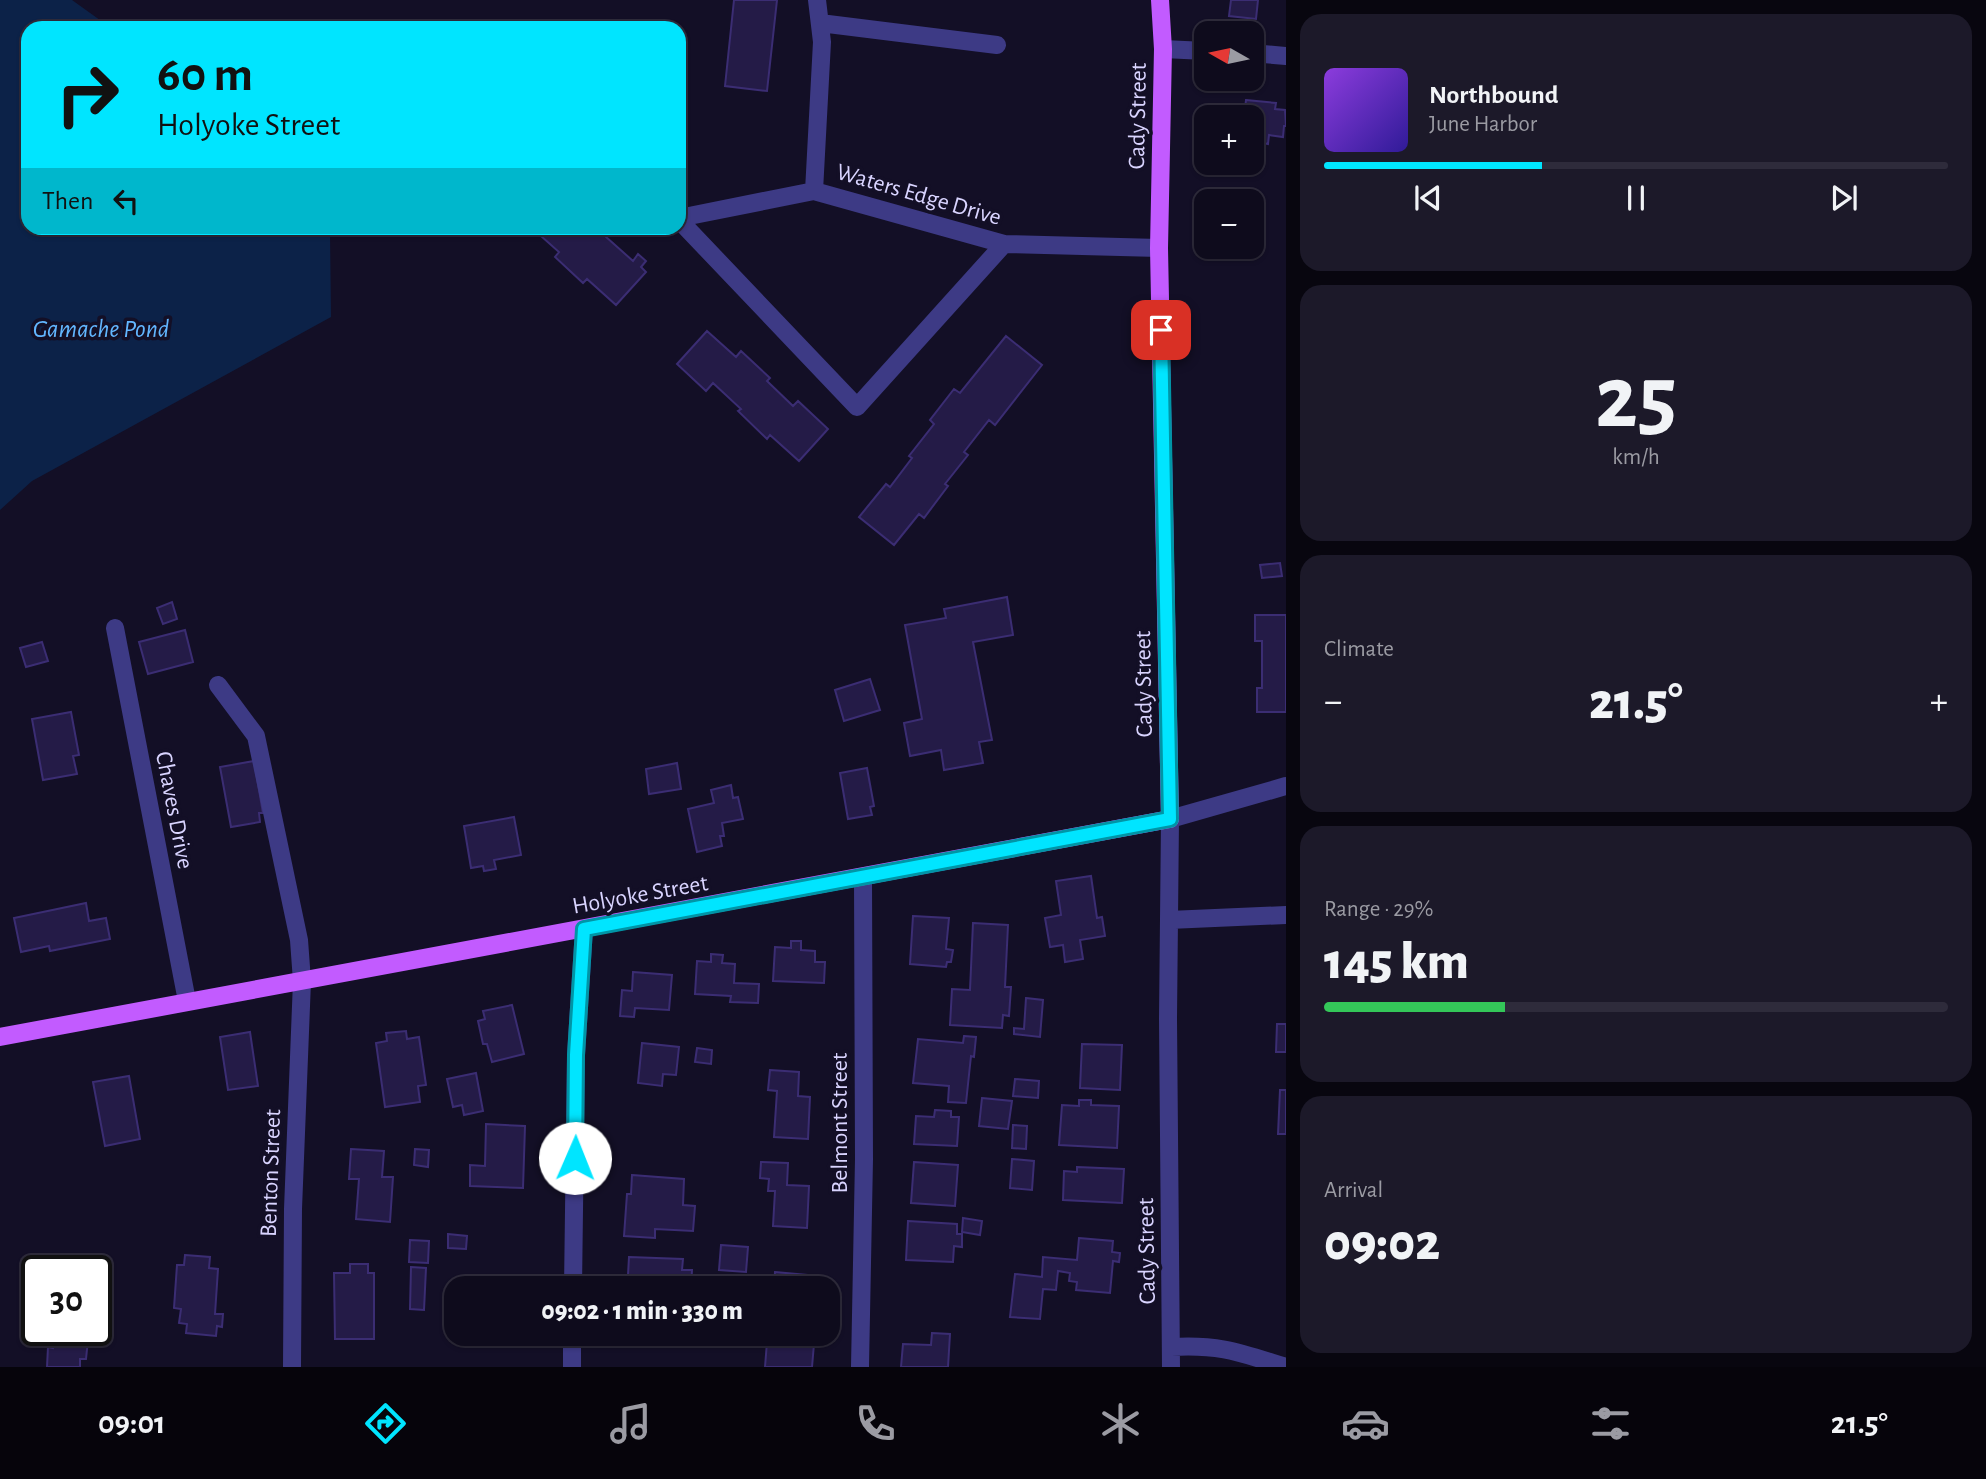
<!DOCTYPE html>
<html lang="en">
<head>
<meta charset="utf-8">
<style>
  body { margin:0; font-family:"Alegreya Sans",sans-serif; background:#1c1929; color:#f1f3f6; height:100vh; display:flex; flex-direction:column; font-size:26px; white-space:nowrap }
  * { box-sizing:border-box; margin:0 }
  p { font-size:23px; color:#9b9ba3 }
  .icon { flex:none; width:38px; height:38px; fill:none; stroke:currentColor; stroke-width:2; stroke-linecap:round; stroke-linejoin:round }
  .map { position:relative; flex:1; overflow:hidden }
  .sheet { display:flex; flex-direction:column; gap:14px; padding:14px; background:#08060f; width:700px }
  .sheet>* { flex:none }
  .hud { position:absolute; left:21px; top:21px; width:665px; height:214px; border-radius:21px; box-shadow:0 2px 5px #0004,0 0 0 2px #2e2b3b; background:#00e5ff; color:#111; overflow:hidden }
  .needle { width:46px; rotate:279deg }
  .tools { position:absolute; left:1194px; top:21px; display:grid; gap:14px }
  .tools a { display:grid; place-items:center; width:70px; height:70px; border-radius:14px; background:#0e0b1c; box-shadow:0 2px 5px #0004,0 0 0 2px #2e2b3b; font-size:35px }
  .speed { position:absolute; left:21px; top:1255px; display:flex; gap:14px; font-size:35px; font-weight:700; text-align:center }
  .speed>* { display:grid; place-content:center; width:91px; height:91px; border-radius:50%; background:#0e0b1c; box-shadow:0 2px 5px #0004,0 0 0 2px #2e2b3b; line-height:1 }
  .speed .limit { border:4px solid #111; border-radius:10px; background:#fff; color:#111 }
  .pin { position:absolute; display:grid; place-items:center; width:60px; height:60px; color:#fff; margin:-30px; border-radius:14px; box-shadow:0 4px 10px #0006 }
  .me { position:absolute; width:77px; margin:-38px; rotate:1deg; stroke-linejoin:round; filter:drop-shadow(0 0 5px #0008) }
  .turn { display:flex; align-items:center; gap:24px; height:147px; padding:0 21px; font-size:32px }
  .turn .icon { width:91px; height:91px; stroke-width:2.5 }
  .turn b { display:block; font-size:49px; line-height:60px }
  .then { display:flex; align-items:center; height:66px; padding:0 21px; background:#0003; gap:14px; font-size:26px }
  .big { font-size:52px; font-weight:800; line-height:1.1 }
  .sheet .tile { flex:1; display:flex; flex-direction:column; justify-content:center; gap:10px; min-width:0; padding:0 24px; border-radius:21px; background:#1c1929 }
  .sheet .dial { align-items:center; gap:0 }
  .dial b { font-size:91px; line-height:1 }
  .song { display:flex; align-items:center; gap:21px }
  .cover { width:84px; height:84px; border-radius:10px; background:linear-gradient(135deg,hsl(270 70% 55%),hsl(250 70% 35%)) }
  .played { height:7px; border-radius:4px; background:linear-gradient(90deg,#00e5ff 35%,#2e2b3b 35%) }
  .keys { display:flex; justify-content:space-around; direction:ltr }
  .heat { display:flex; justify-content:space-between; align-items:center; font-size:38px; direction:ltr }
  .charge { height:10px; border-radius:5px; background:linear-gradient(90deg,#34c759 29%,#2e2b3b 0) }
  .trip { position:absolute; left:444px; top:1276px; width:396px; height:70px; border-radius:21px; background:#0e0b1c; box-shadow:0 2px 5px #0004,0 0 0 2px #2e2b3b; font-weight:800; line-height:70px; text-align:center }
  .menu { display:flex; height:112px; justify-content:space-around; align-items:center; background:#06040b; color:#9b9ba3 }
  .menu .icon { width:49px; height:49px }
  .menu .on { color:#00e5ff }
  .menu b { font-size:32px; color:#f1f3f6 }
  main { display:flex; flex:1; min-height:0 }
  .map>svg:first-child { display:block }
  .water { fill:#0c2248 }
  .building { fill:#241b47; stroke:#3b2d73; stroke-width:2 }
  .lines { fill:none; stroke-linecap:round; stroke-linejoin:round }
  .minor { stroke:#3d3a85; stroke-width:18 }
  .major { stroke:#c25bff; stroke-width:18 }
  .route-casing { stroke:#0095a6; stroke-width:18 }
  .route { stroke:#00e5ff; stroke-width:12 }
  .labels { text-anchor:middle; stroke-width:7; stroke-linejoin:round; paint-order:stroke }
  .street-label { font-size:24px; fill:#d9d4ff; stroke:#130f26 }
  .water-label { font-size:26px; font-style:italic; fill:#62b6ff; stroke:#130f26 }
</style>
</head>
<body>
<main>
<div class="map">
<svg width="1286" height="1367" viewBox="0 0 1286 1367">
  <rect width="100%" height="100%" fill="#130f26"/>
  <path class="water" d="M0,0H72L111,28H28V228H325L330,233L331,317L32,481L0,510Z"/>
  <path class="building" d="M734,0H777L767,91L725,86Z
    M1231,0H1258L1256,19L1229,16Z
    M1246,100L1276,103L1275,109L1285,110L1286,126H1284L1283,137L1269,135L1268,144L1263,143V147L1251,146V117H1244Z
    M532,228H596L633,261L638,254L646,261L641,267L646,272L616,305L587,279L583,283L555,257L559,252Z
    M707,331L736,357L741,351L770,378L767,381L793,406L798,401L828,429L799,461L770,435L767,439L738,411L741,409L713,383L706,391L677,364Z
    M1006,336L1042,365L995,425L989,420L964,452L968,455L945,484L948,486L924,518L919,514L894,545L859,517L886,484L890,487L912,458L909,456L934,424L930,420L954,389L960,393Z
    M1280,563L1282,576L1262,578L1260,565Z
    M1007,597L1013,635L973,642L992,740L979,742L983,763L944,770L941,750L910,756L904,723L922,719L905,625L946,618L944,609Z
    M172,602L177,619L163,624L157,608Z
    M1255,615H1286V712H1257V688H1262V641H1255Z
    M185,630L193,662L148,674L139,642Z
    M42,642L48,661L26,667L20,648Z
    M870,679L880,710L844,721L835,690Z
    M71,712L79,755L73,756L77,774L43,780L32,719Z
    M254,761L263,813H259L260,822L231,827L220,767Z
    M677,763L681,789L649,794L646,769Z
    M867,768L874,806L870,807L872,815L848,819L840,773Z
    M731,785L733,798L738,797L743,819L722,823L724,836H720L722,846L697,852L688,809L714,803L711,790Z
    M514,817L521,855L494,860L496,869L484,871L483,866L471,868L464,826Z
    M1091,876L1097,918L1102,917L1105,936L1080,940L1083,959L1065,962L1063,945L1050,947L1045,918L1061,915L1056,881Z
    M86,903L89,921L106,918L110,939L50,951L49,946L21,952L14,918Z
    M913,916L949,918L946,949L953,950L951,962H947L946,967L910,964Z
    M973,923L1008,925L1005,987H1011L1009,1016L1003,1015L1002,1028L950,1025L952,989L970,990Z
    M791,941H801V950L815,951V962H825L824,983L773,981L775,947L791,948Z
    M711,954L723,955L722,963L735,964L734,983L759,984L758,1003L730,1002L731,996L695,994L697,961L711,962Z
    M633,972L672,975L669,1010L635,1008L634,1017L620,1016L622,990L632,991Z
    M1026,998L1043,1000L1040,1037L1014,1034V1028L1024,1029Z
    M512,1005L524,1054L492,1062L487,1044H483L478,1021L485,1019L483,1011Z
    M1277,1024H1286V1052H1276Z
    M406,1031L407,1039L419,1037L426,1085L418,1086L420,1102L385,1107L376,1043L387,1041L386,1033Z
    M250,1032L258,1086L228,1090L220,1037Z
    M964,1036L976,1037L974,1057L971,1056L966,1103L948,1102L949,1086L913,1083L918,1039L963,1043Z
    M642,1043L679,1047L676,1075L663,1074L662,1086L638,1083Z
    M1082,1044L1122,1045L1120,1090L1080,1088Z
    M697,1048L712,1050L711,1064L695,1062Z
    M770,1070L799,1072L798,1096L810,1097L808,1139L774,1137L777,1091L768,1090Z
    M476,1073L483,1111L464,1115L462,1105L453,1107L447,1079Z
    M129,1076L140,1139L105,1146L93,1082Z
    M1015,1079L1039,1081L1038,1098L1013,1096Z
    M1280,1090H1286V1134H1278Z
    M982,1098L1012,1101L1008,1129L979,1126Z
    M1079,1100H1091V1105L1119,1106L1117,1148L1059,1145L1062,1105L1079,1106Z
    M935,1110L951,1111V1117H959L957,1146L914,1144L916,1116L934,1117Z
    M486,1124L525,1126L523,1188L470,1186V1165L485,1166Z
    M1013,1125L1027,1126L1026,1149L1012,1148Z
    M351,1149L384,1151L382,1177H393L390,1222L356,1219L359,1179H349Z
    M415,1149L429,1150L428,1167L414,1165Z
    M1012,1159L1034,1161L1032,1190L1010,1188Z
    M761,1162L788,1163L787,1185L809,1186L807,1228L773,1226L775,1191H768L769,1179L760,1178Z
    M914,1162L958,1165L955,1206L911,1203Z
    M1077,1167L1124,1169L1122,1203L1063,1200L1064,1171L1077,1172Z
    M632,1175L684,1179L683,1205L695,1206L693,1231L655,1229V1238L624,1236L627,1194H631Z
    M963,1218L982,1221L980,1235L962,1232Z
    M908,1221L957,1224V1234H962V1247L954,1246L953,1262L906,1260Z
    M448,1234L467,1236L466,1249L448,1248Z
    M1079,1238L1113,1241L1112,1252L1120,1253L1119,1262L1113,1261L1110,1293L1076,1290L1077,1282L1069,1281L1070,1273L1058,1271L1056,1290L1043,1289L1040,1319L1010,1317L1015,1274L1042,1277L1043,1257L1077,1260Z
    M410,1240L429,1241L428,1263L409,1262Z
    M721,1245L748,1247L746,1272L719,1270Z
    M185,1255L210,1257L209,1268L218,1269L215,1314H223L222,1327L217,1326L216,1336L186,1333L187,1324L179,1323L181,1309L174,1308L177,1265H184Z
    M629,1257L683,1259L682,1270H692L691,1288H623V1283L634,1284V1276L628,1275Z
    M350,1264H368V1273H374V1339H335L334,1273H350Z
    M411,1267L426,1268L424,1310L410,1309Z
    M775,1272L807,1275L806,1288H774Z
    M483,1278L518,1280V1288H482Z
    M49,1330H89L86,1359H80V1367H47L48,1347L53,1348L54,1336H49Z
    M932,1333L950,1334L948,1367H901L903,1344L931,1345Z
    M481,1334H516L515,1340L480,1338Z
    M774,1337H782V1342L814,1344L812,1367H765L767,1342H774Z"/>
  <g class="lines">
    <path class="minor" d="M820,23L997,45
      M1163,49L1206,51
      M1251,53L1286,56
      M814,191L822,42L817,0
      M679,218L814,191L1004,244L1159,248
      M679,220L857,407L1004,244
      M115,628L187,1001
      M218,685L256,736L299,940L302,981L293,1209L292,1367
      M1169,920L1286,915
      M573,1288L576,1055L584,929
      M1171,1347C1220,1344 1241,1353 1286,1367
      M572,1367V1334
      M860,1367L864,1159L863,879
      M1171,1367L1168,1019L1170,819L1286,786"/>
    <path class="major" d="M0,1037C389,962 780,895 1170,819L1159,248L1163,49L1160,0"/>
  </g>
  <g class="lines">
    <defs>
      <path id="route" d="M575,1158L576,1055L584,929L1170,819L1161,330"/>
    </defs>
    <use href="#route" class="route-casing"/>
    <use href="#route" class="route"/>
  </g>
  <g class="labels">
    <g class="street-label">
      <text transform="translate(1137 116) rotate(-89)" y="8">Cady Street</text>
      <text transform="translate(919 194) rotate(16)" y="8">Waters Edge Drive</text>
      <text transform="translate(1143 684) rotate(-91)" y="8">Cady Street</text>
      <text transform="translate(175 810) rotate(79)" y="8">Chaves Drive</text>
      <text transform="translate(640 894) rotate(-10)" y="8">Holyoke Street</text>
      <text transform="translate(839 1123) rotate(-90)" y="8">Belmont Street</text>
      <text transform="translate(270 1173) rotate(-88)" y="8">Benton Street</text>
      <text transform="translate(1146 1251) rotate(-91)" y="8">Cady Street</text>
    </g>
    <g class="water-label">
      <text x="101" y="337">Gamache Pond</text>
    </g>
  </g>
</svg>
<div class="tools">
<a><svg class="needle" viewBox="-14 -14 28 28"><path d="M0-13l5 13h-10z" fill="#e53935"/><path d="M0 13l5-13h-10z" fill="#9b9ba3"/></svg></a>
<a>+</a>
<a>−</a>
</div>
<div class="speed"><div class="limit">30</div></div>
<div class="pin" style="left:1161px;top:330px;background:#d93025"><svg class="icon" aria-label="arrive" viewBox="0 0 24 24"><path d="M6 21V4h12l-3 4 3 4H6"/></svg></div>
<svg class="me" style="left:575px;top:1158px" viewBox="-20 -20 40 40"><circle r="19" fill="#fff"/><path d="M0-13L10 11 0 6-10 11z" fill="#00e5ff"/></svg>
<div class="trip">09:02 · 1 min · 330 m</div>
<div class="hud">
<div class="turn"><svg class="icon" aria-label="right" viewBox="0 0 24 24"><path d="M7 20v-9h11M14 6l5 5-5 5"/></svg><div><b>60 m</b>Holyoke Street</div></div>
<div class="then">Then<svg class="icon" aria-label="left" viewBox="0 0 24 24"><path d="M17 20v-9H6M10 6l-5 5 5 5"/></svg></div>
</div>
</div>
<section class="sheet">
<div class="tile">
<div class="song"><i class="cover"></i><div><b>Northbound</b><p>June Harbor</p></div></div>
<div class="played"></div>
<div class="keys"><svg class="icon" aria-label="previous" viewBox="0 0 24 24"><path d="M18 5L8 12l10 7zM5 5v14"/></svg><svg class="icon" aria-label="pause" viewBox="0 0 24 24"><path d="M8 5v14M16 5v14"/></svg><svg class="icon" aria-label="next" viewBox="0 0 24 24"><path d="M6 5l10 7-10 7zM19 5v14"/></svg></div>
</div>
<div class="tile dial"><b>25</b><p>km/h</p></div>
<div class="tile"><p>Climate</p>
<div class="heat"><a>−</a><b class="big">21.5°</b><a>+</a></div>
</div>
<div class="tile"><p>Range · 29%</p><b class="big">145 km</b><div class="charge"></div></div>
<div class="tile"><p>Arrival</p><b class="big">09:02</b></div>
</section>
</main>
<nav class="menu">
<b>09:01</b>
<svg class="icon on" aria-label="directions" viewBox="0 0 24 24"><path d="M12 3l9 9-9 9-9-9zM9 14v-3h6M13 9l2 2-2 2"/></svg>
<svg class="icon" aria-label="music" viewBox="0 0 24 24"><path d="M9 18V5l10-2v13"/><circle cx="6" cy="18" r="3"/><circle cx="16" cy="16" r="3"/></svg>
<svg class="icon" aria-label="phone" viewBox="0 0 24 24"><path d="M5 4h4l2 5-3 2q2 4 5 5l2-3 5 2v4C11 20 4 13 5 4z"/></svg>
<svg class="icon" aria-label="climate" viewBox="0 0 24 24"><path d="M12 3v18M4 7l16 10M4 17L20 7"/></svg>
<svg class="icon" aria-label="car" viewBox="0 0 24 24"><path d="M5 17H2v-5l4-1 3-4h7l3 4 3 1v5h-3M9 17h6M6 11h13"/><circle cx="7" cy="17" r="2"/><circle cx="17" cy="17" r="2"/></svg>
<svg class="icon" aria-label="filters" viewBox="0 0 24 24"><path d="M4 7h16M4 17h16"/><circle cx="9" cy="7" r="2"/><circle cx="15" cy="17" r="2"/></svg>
<b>21.5°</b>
</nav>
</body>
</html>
